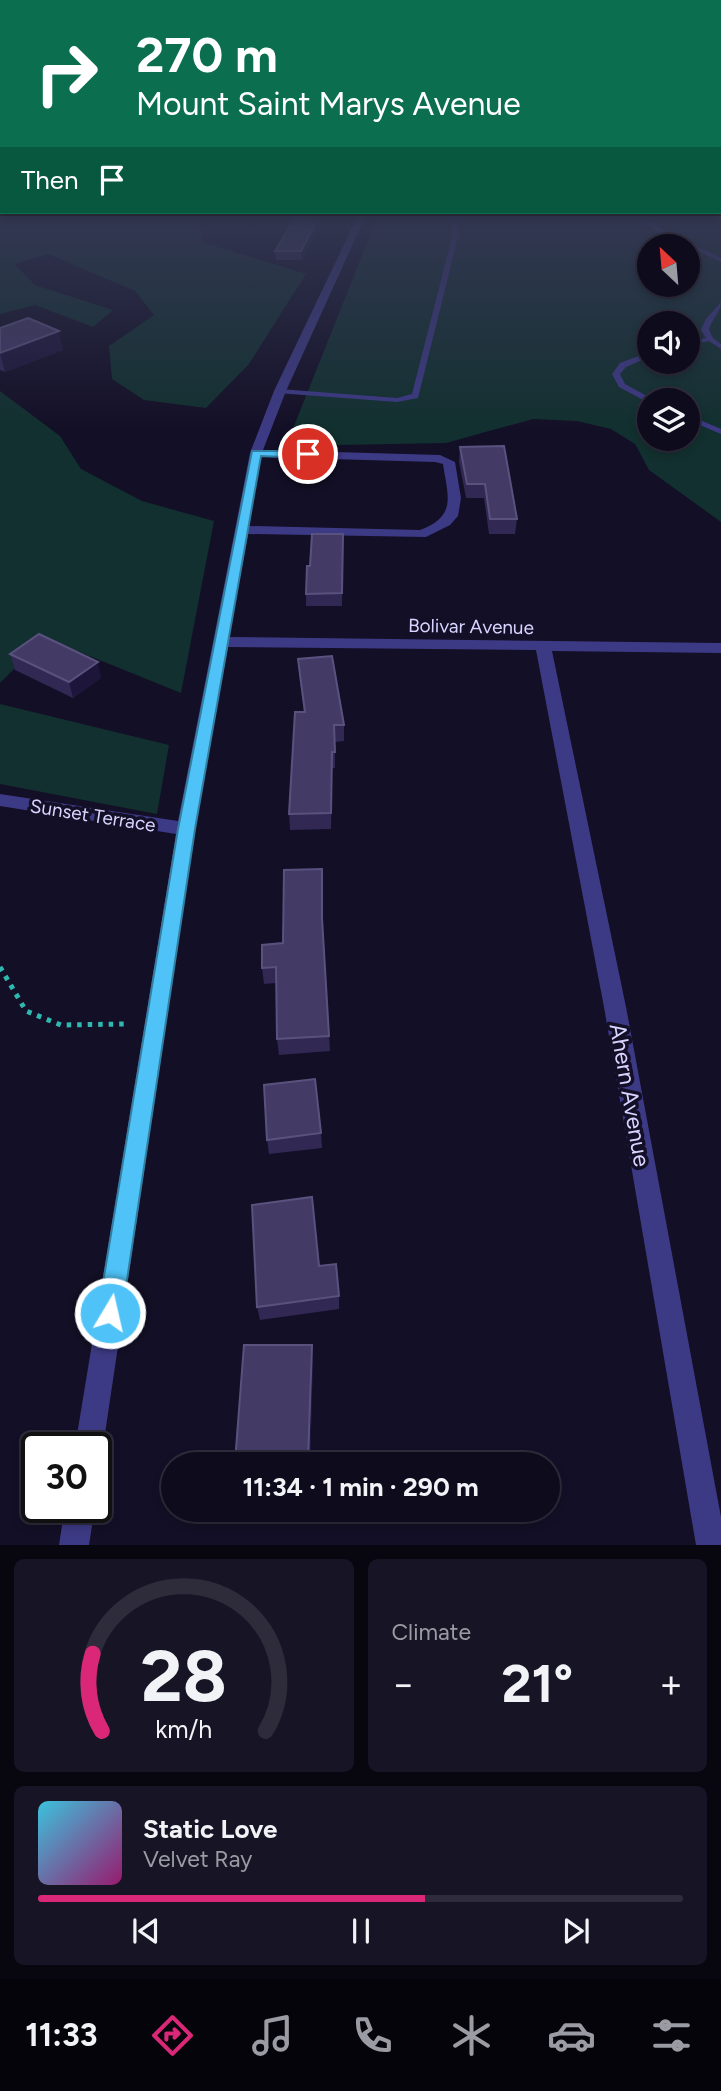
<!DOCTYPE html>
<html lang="en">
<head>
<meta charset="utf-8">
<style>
  body { margin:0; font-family:Figtree,sans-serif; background:#171425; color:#f1f3f6; height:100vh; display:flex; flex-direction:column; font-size:26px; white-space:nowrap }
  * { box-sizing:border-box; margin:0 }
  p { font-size:23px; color:#9b9ba3 }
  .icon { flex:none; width:38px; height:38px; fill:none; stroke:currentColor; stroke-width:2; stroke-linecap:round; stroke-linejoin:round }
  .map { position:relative; height:1545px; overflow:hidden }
  .drawer { display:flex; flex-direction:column; gap:14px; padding:14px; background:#08060f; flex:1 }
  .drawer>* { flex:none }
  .hud { position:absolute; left:0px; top:0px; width:721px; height:214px; box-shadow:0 4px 10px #0003,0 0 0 2px #2e2b3b; background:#0b6e4f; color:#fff; overflow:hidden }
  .needle { width:46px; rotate:334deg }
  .tools { position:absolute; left:637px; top:234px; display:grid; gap:14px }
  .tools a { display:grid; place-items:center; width:63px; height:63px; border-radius:50%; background:#0e0b1c; box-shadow:0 4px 10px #0003,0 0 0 2px #2e2b3b; font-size:35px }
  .speed { position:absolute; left:21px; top:1432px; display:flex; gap:14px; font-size:35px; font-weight:700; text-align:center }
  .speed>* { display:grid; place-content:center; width:91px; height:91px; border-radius:50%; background:#0e0b1c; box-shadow:0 4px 10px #0003,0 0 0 2px #2e2b3b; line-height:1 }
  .speed .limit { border:4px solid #111; border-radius:10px; background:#fff; color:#111 }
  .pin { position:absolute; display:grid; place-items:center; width:60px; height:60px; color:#fff; margin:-30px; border:4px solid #fff; border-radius:50%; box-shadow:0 2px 7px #0007 }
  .me { position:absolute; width:77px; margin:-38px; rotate:9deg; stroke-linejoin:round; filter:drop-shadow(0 0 5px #0008) }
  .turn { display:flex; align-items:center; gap:24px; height:147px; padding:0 21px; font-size:32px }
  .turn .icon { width:91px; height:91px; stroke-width:2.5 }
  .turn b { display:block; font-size:49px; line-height:60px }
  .then { display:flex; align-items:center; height:66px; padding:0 21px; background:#0003; gap:14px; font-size:26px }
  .big { font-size:52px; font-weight:700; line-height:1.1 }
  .drawer .card { flex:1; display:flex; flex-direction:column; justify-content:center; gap:10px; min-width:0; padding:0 24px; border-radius:10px; background:#171425 }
  .drawer .dial { align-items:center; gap:0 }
  .dial svg { height:182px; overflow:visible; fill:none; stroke:#2e2b3b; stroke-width:7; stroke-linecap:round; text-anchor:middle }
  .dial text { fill:#f1f3f6; stroke:none }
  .song { display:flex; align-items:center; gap:21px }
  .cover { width:84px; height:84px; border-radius:10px; background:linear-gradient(135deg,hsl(190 70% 55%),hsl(320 70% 35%)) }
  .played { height:7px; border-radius:4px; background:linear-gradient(90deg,#db2777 60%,#2e2b3b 60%) }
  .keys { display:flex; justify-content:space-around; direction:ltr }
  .heat { display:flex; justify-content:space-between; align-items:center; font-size:38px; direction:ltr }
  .drawer .tiles { flex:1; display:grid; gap:14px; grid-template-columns:1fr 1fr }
  .card:last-child { grid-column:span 2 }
  .trip { position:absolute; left:161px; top:1452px; width:399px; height:70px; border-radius:35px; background:#0e0b1c; box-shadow:0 4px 10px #0003,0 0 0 2px #2e2b3b; font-weight:700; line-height:70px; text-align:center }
  .tab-bar { display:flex; height:112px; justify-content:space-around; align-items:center; background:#06040b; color:#9b9ba3 }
  .tab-bar .icon { width:49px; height:49px }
  .tab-bar .on { color:#db2777 }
  .tab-bar b { font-size:32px; color:#f1f3f6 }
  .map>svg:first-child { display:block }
  .green { fill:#12302f; fill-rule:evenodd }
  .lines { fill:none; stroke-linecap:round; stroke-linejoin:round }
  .path { stroke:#2fb8b0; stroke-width:5; stroke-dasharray:4.5 6; stroke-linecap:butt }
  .service { fill:#3d3a85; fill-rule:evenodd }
  .minor { fill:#3d3a85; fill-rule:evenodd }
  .wall { fill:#312854 }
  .shaded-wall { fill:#1d163a }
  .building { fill:#433a66; stroke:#5a527e; stroke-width:2 }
  .route { fill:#4fc3f7; stroke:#337fa1; stroke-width:2 }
  .labels { text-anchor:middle; stroke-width:7; stroke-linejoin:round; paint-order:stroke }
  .street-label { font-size:19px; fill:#d9d4ff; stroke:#130f26 }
  .near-street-label { font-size:23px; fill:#d9d4ff; stroke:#130f26 }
</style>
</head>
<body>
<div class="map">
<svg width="721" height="1545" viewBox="0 0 721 1545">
  <rect width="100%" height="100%" fill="#130f26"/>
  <path class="green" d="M0,213H217L200,220L202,242L306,274L249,364L206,408L144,400L112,379L109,346L154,315L135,291L48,254L14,264L35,285L113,310L93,327L35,305L0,314Z
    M379,213H721V522L649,470L635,444L611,429L577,421L533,419L446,443L286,446ZM649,247H688V285H649ZM649,324H688V362H649ZM649,401H688V439H649Z
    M0,391L60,436L81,469L142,501L214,521L181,693L45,638L0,683Z
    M0,704L169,745L157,814L0,784Z"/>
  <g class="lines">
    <path class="path" d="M0,967L26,1011L61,1025L127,1024"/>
    <path class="service" d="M445,213H451L457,221L459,233L418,398L397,402L277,393L276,391L280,389L397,398L412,394L453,233L451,221Z
      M629,213H636L661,229L721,258V262L657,231Z
      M721,302C721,312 711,320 709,330L713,338L721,344V349L709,341L688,345V341L706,338L701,330L706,319Z
      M649,352V357L626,367L620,374L625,384L656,401H649V403L619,387L612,374L620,363Z
      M688,415L721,429V434L688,420Z"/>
    <path class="minor" d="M359,213H367L286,391L263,450L440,455L455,462L461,498L458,516L450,525L426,537L248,534L229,637L721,643V653L552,651L626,1007L721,1517V1545H696L604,1007L536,650L228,647L195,829L103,1447L96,1458V1447H75L176,834L0,806V794L178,821L250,453L274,391ZM261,457L435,462L443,464C448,497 457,516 420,530L249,526Z
      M65,1507H95L89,1545H59Z"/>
  </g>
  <path class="wall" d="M326,213L302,260H276L275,251Z
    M0,328L63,350L5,372L0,370Z
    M460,447L517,519L515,534H489L484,498H466L459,462Z
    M343,534L342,606H306V594L310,566Z
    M10,654L101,678L73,698L15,670Z
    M298,659L344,725V741L335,742V768H332L331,829L290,830L289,814L304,712L299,675Z
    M322,869L323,929L330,1051L279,1055L277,1039L276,983L264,984L262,968L283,943Z
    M321,1133L322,1148L269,1154L267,1140Z
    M319,1266L339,1296V1309L260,1320L257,1307Z
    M312,1345L313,1357L310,1465H236L235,1462Z"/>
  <path class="shaded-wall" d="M321,213H326L302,260L301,251Z
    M59,331L63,350L5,372L0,353Z
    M98,662L101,678L73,698L69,682Z
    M312,1345L313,1357L310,1465H309Z"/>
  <path class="building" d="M298,213H321L301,251H275Z
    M28,318L59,331L0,353V328Z
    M504,446L517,519H490L485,484H467L460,447Z
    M312,534H343L342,593L306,594L307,566H310Z
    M39,634L98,662L69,682L10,654Z
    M332,656L344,725H334L335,752H332L331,813L289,814L295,712H305L298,659Z
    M322,869V918L329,1036L277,1039L276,967L262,968V945L283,943L284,870Z
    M315,1079L321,1133L267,1140L264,1085Z
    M312,1197L319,1266L336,1264L339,1296L257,1307L252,1205Z
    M244,1345H312L308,1461L235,1462Z"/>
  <linearGradient id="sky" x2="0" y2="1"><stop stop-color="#0a0815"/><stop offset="0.5" stop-color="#333752"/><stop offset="1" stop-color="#333752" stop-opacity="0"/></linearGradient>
  <rect width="721" height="430" fill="url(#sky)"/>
  <path class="route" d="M252,451H308L314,454L308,458L261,456L195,829L122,1313L119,1321L110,1325L102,1321L98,1313L178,829Z"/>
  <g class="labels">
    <g class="street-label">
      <text transform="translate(471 626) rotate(1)" y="7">Bolivar Avenue</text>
      <text transform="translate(93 815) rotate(9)" y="7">Sunset Terrace</text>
    </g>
    <g class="near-street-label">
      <text transform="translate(630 1095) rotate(80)" y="8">Ahern Avenue</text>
    </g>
  </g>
</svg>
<div class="tools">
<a><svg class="needle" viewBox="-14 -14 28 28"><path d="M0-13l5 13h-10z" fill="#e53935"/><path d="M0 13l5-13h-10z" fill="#9b9ba3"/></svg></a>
<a><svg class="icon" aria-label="sound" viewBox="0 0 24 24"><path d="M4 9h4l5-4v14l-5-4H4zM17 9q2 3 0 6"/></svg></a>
<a><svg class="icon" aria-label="layers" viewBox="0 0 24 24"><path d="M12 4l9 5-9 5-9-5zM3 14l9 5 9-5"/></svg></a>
</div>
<div class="speed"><div class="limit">30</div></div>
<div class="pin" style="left:308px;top:454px;background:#d93025"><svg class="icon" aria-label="arrive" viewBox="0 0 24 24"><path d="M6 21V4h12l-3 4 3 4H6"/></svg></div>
<svg class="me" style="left:110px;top:1313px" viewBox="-20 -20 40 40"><circle r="17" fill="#4fc3f7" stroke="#fff" stroke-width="3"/><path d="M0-11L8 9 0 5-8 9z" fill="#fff"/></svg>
<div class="trip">11:34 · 1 min · 290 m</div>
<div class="hud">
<div class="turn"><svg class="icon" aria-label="right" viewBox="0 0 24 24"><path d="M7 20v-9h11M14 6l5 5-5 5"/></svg><div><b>270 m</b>Mount Saint Marys Avenue</div></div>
<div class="then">Then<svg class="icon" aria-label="arrive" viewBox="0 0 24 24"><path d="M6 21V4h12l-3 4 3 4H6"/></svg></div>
</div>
</div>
<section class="drawer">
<div class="tiles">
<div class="card dial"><svg viewBox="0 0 100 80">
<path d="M14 69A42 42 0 1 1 86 69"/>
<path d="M14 69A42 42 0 0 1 10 35" stroke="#db2777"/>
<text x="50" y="56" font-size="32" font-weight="700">28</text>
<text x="50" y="72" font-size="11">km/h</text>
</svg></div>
<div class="card"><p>Climate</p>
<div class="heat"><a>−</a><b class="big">21°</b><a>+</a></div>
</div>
<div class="card">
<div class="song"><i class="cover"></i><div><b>Static Love</b><p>Velvet Ray</p></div></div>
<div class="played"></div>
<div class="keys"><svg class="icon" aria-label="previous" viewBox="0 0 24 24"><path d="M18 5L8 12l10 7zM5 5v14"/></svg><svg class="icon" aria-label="pause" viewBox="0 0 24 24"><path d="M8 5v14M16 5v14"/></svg><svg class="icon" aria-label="next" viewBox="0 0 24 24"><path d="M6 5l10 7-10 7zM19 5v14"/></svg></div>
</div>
</div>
</section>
<nav class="tab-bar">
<b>11:33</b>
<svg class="icon on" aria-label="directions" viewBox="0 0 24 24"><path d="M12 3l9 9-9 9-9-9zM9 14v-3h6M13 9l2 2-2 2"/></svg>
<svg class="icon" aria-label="music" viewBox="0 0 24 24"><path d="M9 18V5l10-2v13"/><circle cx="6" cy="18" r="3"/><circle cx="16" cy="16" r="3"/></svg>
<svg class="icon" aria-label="phone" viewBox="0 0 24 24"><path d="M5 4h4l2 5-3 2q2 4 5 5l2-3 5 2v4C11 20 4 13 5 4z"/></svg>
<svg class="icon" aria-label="climate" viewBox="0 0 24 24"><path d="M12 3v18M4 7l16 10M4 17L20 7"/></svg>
<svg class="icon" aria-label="car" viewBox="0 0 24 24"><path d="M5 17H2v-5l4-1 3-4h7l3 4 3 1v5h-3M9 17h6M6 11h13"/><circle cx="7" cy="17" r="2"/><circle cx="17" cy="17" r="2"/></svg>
<svg class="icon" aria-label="filters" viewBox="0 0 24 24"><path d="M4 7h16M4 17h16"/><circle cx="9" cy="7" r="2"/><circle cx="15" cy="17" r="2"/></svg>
</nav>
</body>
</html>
